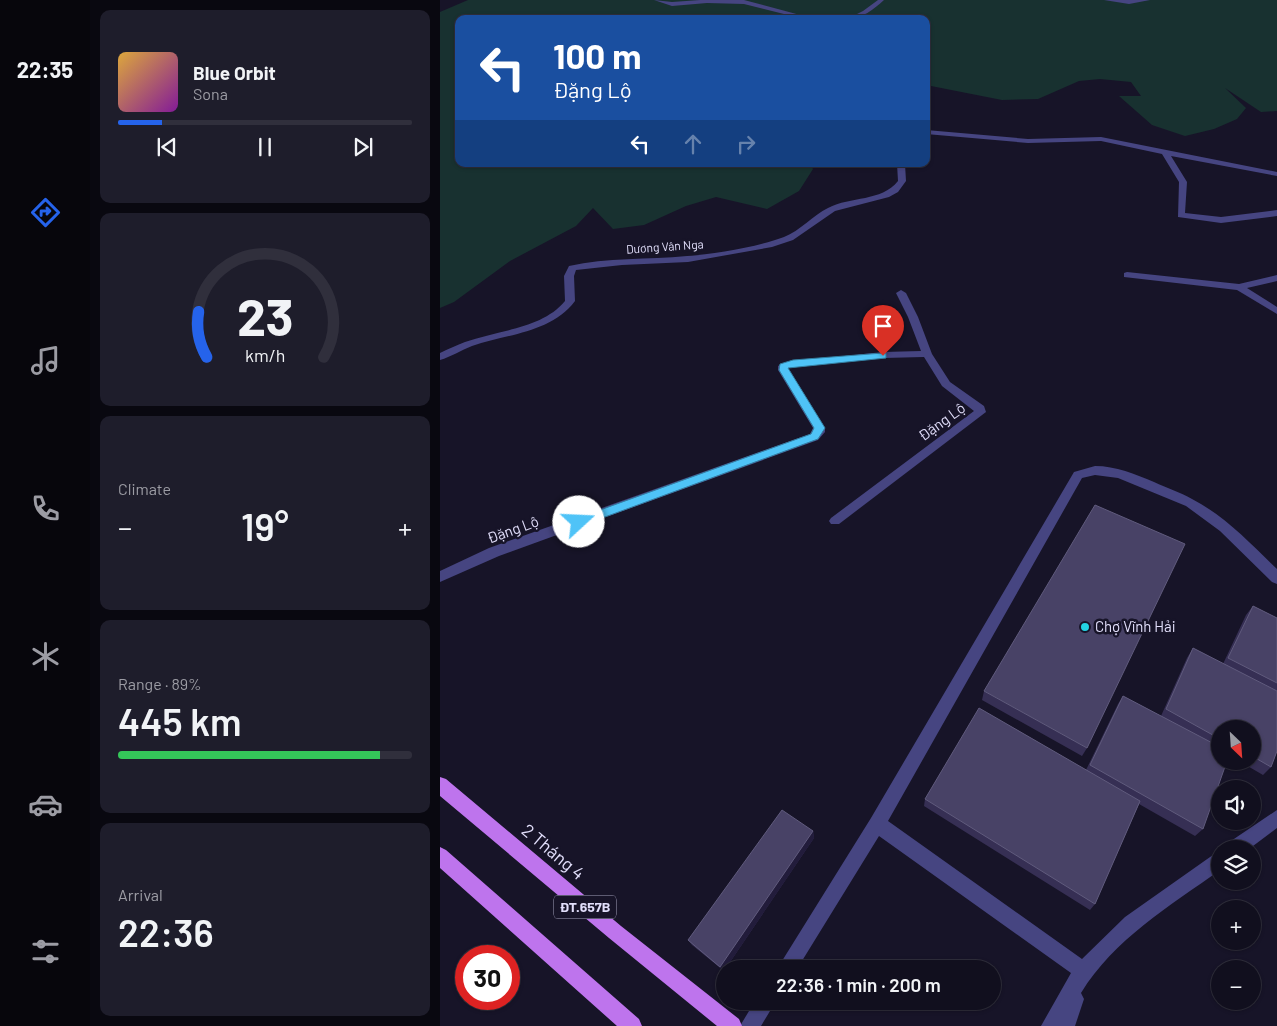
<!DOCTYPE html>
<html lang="en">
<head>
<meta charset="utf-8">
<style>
  body { margin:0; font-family:Barlow,sans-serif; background:#1e1d2b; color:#f1f3f6; height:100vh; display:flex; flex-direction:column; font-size:19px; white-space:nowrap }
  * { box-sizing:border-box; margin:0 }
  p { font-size:16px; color:#9c9ca4 }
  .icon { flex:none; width:28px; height:28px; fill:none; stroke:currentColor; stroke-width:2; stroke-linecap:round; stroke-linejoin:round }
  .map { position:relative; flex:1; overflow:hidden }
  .panel { display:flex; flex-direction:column; gap:10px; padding:10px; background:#090810; width:350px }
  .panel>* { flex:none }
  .guide { position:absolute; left:15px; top:15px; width:475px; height:152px; border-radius:10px; box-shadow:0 1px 4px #0004,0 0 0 1px #302f3c; background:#1a4fa0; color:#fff; overflow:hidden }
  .needle { width:32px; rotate:155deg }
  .fabs { position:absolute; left:771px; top:720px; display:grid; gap:10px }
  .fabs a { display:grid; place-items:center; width:50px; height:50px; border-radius:50%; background:#110f1e; box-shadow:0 1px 4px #0004,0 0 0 1px #302f3c; font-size:25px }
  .speed { position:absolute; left:15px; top:945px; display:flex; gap:10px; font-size:25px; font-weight:700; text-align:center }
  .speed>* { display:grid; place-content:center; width:65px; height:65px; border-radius:50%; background:#110f1e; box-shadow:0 1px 4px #0004,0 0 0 1px #302f3c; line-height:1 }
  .speed .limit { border:8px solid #d22; background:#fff; color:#111 }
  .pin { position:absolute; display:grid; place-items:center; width:42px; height:42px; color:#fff; margin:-51px -21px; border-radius:50% 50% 50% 0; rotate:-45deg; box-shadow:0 0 5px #0007 }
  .pin .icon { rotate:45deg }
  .me { position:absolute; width:55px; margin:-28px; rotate:70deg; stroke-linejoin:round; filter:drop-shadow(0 0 4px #0008) }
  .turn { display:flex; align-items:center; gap:18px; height:105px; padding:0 15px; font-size:22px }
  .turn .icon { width:65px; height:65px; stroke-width:2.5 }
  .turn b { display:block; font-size:35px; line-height:42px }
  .lanes { display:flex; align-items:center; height:48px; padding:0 15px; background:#0003; justify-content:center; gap:25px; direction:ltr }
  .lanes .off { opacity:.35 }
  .big { font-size:38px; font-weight:600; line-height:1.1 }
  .panel .card { flex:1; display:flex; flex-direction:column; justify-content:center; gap:8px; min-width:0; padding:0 18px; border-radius:10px; background:#1e1d2b }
  .panel .dial { align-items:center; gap:0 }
  .dial svg { height:130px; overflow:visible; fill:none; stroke:#302f3c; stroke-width:7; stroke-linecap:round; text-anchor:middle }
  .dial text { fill:#f1f3f6; stroke:none }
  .song { display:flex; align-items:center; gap:15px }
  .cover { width:60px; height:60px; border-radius:8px; background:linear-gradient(135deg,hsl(40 70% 55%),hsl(290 70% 35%)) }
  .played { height:5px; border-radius:2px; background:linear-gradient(90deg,#2563eb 15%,#302f3c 15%) }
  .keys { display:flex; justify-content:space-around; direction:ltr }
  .heat { display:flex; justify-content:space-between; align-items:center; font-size:28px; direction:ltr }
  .charge { height:8px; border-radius:4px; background:linear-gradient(90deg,#34c759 89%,#302f3c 0) }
  .trip { position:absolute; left:276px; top:960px; width:285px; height:50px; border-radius:25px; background:#110f1e; box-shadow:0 1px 4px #0004,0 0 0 1px #302f3c; font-weight:600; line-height:50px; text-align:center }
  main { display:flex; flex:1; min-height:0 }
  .tab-bar { display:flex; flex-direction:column; width:90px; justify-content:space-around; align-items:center; background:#07060c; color:#9c9ca4 }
  .tab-bar .icon { width:35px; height:35px }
  .tab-bar .active { color:#2563eb }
  .tab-bar b { font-size:22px; color:#f1f3f6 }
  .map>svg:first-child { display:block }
  .green { fill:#183130 }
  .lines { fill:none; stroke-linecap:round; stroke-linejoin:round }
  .minor { fill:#464581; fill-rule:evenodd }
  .primary { fill:#be74ed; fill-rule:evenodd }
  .wall { fill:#362f54 }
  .shaded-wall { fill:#221c3b }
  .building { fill:#484266; stroke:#605b7d }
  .route { fill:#4fc3f7; stroke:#337fa1 }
  .poi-dot { fill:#23d3e3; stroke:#171428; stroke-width:2 }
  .labels { text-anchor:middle; stroke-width:5; stroke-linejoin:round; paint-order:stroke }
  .far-street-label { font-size:12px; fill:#e2dffb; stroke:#171428 }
  .shield { fill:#171428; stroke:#a5a2bc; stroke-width:1 }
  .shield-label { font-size:14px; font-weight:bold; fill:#e2dffb }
  .street-label { font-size:15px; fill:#e2dffb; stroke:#171428 }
  .poi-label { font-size:15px; fill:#e2dffb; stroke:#171428; text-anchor:start }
  .near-street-label { font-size:18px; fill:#e2dffb; stroke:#171428 }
</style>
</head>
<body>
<main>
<nav class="tab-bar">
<b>22:35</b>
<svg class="icon active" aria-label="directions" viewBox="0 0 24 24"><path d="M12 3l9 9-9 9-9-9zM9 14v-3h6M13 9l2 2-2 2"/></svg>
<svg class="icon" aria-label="music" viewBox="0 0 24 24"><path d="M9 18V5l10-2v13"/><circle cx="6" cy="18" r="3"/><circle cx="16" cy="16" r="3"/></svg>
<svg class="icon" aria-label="phone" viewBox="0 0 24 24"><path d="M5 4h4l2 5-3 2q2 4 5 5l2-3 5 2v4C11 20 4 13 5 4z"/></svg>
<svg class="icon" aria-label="climate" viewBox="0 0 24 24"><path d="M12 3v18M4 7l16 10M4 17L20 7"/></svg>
<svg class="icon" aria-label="car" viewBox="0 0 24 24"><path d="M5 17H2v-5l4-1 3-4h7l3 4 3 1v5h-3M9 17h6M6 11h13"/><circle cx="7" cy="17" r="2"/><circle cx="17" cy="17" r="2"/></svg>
<svg class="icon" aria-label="filters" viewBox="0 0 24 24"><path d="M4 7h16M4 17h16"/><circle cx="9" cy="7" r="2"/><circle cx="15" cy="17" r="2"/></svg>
</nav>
<section class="panel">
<div class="card">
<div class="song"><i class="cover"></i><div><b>Blue Orbit</b><p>Sona</p></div></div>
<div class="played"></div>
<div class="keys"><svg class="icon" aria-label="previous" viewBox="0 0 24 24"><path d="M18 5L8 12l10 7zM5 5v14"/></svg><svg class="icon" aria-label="pause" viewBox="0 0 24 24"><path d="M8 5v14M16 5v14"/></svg><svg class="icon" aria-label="next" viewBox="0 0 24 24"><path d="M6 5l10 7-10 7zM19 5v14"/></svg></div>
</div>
<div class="card dial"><svg viewBox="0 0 100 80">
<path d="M14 69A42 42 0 1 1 86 69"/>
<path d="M14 69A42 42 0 0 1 9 41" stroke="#2563eb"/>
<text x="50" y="56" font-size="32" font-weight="700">23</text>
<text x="50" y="72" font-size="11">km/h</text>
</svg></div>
<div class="card"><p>Climate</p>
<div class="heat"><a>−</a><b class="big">19°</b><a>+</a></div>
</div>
<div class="card"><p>Range · 89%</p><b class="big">445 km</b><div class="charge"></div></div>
<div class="card"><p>Arrival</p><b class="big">22:36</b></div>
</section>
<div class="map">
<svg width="837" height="1026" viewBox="0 0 837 1026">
  <rect width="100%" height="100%" fill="#171428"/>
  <path class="green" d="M28,0H837V111L821,112L785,88L806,108L797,119L774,129L745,136L712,125L679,96H701L691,82L660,79L639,81L598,99L562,100L486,85V19H19V164H370L373,169L359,191L327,209L276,197L246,206L204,225L173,229L153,208L136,226L70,261L14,302L0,308V12Z"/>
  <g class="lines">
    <path class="minor" d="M214,0L232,2L260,0H304L375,19H364L304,4L267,3L232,6Z
      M438,0H444C434,9 422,19 407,19L423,11Z
      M664,0H710L689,4Z
      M486,130L588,139L661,137L837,172V176L731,156L747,182L745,213L781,217L837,210V216L781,223L738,217L739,182L722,154L661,141L588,143L486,134Z
      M457,164H465L466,181L458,192L449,197L395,211L353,240L332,247L248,262L182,265L136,270L134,276L135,301C111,333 67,334 32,346C21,350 11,357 0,360V353C8,349 17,345 25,342C58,330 102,329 125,301L124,276L129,266C167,257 208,260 247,256C276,254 317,247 344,237C360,231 373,215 388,208C411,196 441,202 458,181Z
      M687,272L799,284L837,275V281L807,288L837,307V314L797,290L684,277V273Z
      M461,290L466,293L478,317L492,354L510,382L544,406L546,412L399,524H391L389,521L391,518L534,411L502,386L484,357L443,358L348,368L385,428V432L378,440L59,556L0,582V571L49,548L370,434L373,428L338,370V366L346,362L443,352L481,351L468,317L456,293Z
      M655,466C676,466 695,474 714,482C727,488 740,492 752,499C785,516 811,544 837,569V584L832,582L780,531L746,506L678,478L655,475L642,478L448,821L642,959L685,917L780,850V870C730,906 674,939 641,993L644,999L635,1026H601L631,973L439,836L357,969H337L431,818L634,472Z
      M837,810V828L809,849H786L788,843Z
      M315,1001H336L321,1026H300Z"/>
    <path class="primary" d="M0,777L6,779L181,926L299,1019L302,1026H277L169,938L0,796Z
      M0,847L6,850L199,1019L202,1026H177L0,868Z"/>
  </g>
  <path class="wall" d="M813,606L837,618V751L831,767L823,775L799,761H812V729H780V761L763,829L755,836L699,804L655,904L650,910L484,806L485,799L646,770L678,704L683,696L721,716L747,658L753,648L783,664L806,615Z
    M544,691L647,748L642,756L542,700Z
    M373,831L374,838L284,971L252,945L248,940Z"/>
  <path class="shaded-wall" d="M373,831L374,838L284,971L280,967Z"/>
  <path class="building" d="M655,505L745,544L647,748L544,691Z
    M813,606L837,618V683L788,658Z
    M753,648L837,691V751L831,767L812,756V729H780V739L726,709Z
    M683,696L780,747V761H787L763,829L650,765Z
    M539,708L700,801L655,904L485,799Z
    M342,810L373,831L280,967L248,940Z"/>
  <path class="route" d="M443,353H446V358L348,368L385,428L378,439L143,525H135L134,522L135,519L371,434L374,428L339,370L340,364L353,360Z"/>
  <circle class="poi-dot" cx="645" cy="627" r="5"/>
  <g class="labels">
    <g class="far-street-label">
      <text transform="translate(225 247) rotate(-4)" y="4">Dương Vân Nga</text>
    </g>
    <rect class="shield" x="114" y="895.5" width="62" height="23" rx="4"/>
    <g class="shield-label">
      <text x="145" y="912">ĐT.657B</text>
    </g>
    <g class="street-label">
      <text transform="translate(502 422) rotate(-36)" y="5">Đặng Lộ</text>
      <text transform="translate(73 530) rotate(-20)" y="5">Đặng Lộ</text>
    </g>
    <g class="poi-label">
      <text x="655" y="632">Chợ Vĩnh Hải</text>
    </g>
    <g class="near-street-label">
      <text transform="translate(113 852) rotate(40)" y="6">2 Tháng 4</text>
    </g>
  </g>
</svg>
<div class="fabs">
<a><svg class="needle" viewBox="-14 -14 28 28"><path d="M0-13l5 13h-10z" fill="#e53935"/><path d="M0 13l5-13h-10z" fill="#9c9ca4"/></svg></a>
<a><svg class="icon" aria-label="sound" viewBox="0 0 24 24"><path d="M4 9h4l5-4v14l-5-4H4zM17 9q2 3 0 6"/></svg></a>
<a><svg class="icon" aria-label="layers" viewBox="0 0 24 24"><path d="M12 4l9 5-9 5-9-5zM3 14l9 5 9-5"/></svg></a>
<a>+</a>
<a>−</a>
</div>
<div class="speed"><div class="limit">30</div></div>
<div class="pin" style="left:443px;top:356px;background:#d93025"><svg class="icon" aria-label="arrive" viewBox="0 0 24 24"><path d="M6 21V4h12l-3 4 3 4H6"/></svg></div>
<svg class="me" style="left:139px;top:522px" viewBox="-20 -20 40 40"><circle r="19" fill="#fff"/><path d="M0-13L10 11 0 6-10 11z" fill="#4fc3f7"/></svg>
<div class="trip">22:36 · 1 min · 200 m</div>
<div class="guide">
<div class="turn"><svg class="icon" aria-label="left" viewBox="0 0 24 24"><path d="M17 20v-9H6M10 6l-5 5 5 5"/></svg><div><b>100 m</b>Đặng Lộ</div></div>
<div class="lanes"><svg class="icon" aria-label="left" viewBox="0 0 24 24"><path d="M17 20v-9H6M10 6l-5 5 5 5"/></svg><svg class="icon off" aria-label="ahead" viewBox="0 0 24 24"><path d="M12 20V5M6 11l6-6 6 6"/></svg><svg class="icon off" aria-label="right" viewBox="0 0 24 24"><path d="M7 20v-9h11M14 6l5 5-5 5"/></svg></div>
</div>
</div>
</main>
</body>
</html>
